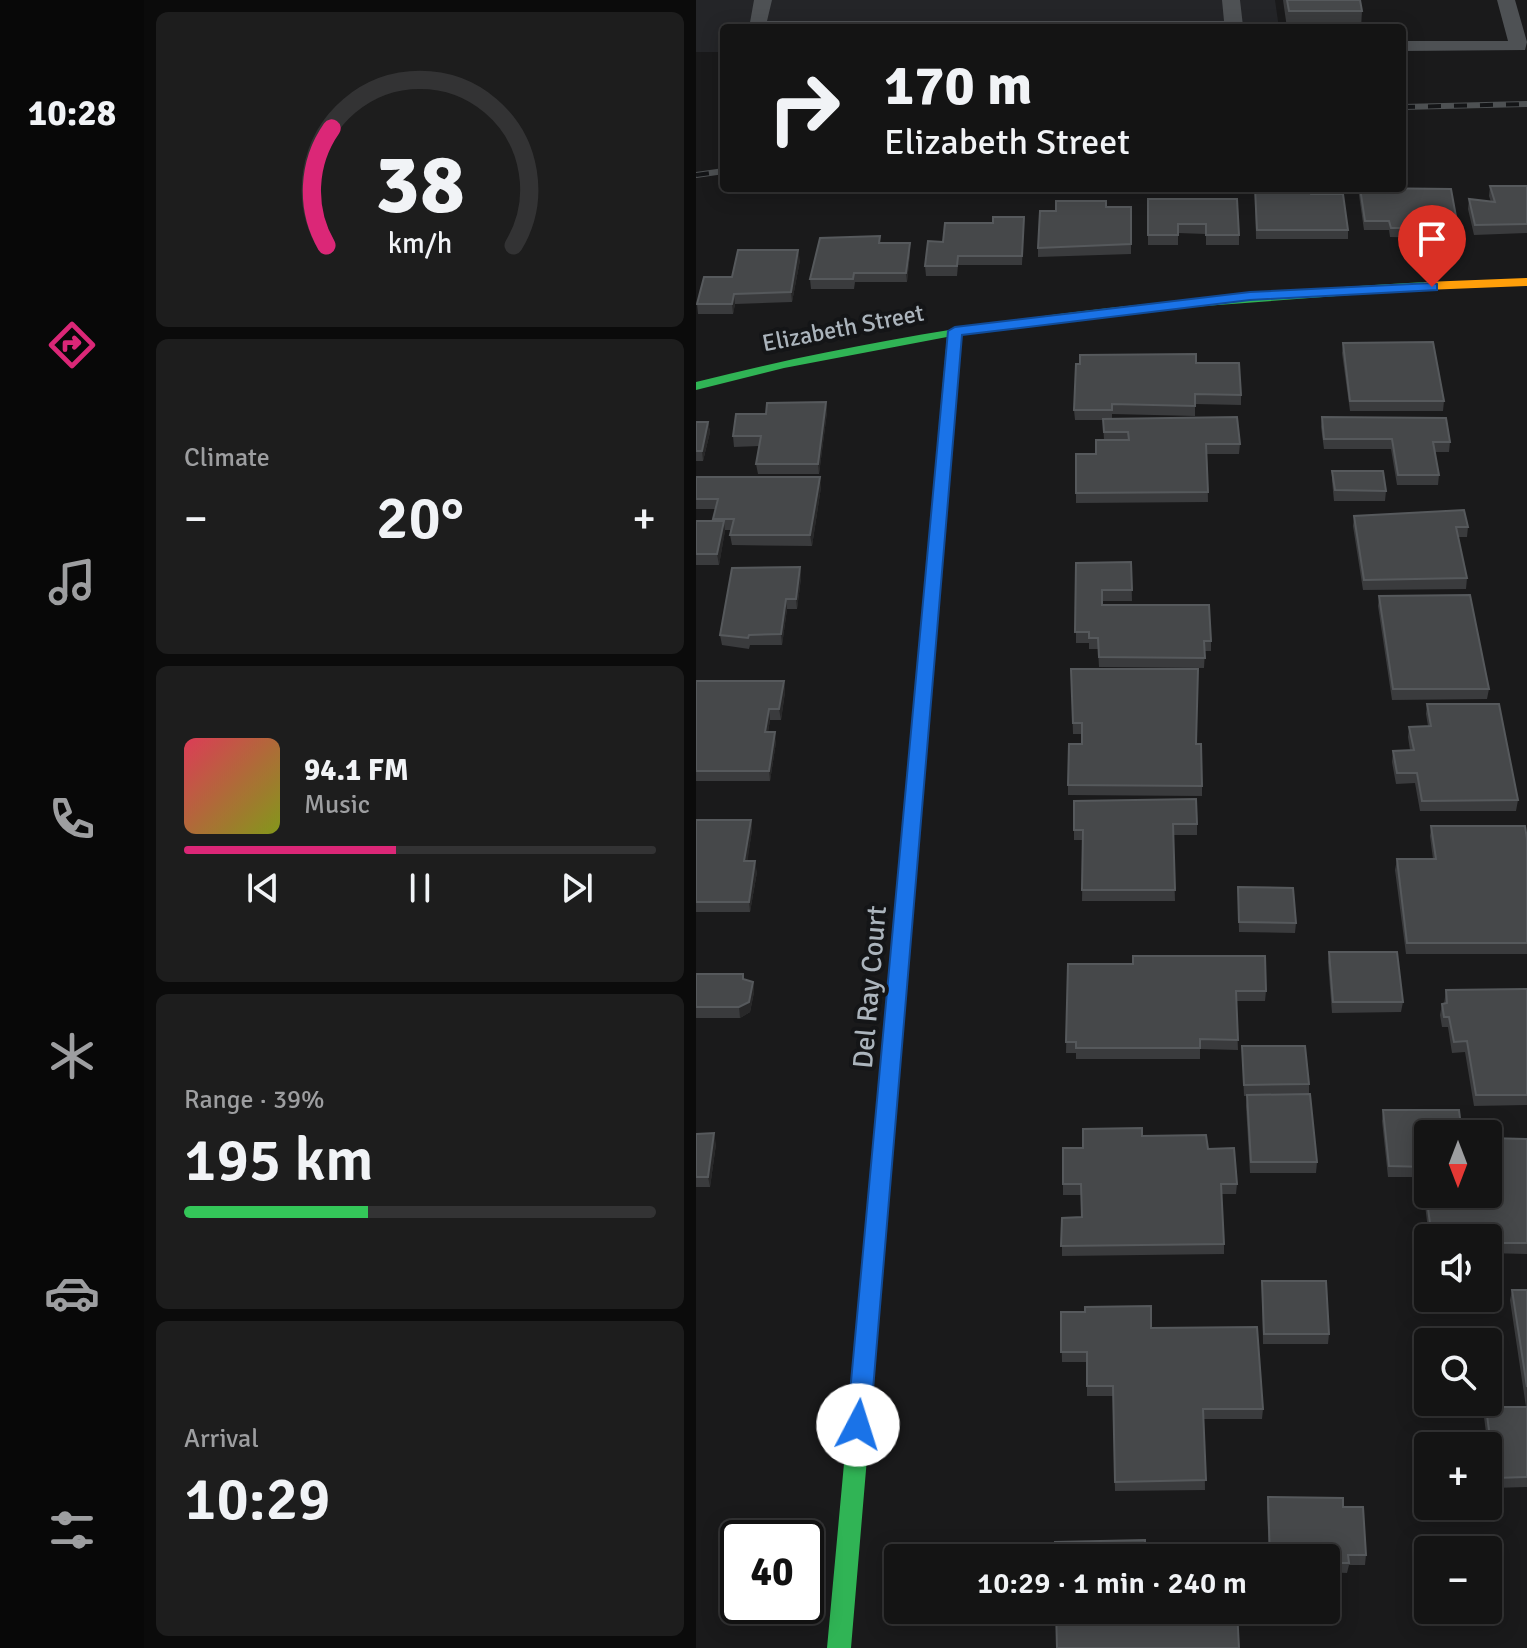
<!DOCTYPE html>
<html lang="en">
<head>
<meta charset="utf-8">
<style>
  body { margin:0; font-family:Signika,sans-serif; background:#1d1d1d; color:#f1f3f6; height:100vh; display:flex; flex-direction:column; font-size:30px; white-space:nowrap }
  * { box-sizing:border-box; margin:0 }
  p { font-size:26px; color:#9d9ea0 }
  .icon { flex:none; width:44px; height:44px; fill:none; stroke:currentColor; stroke-width:2; stroke-linecap:round; stroke-linejoin:round }
  .map { position:relative; flex:1; overflow:hidden }
  .panel { display:flex; flex-direction:column; gap:12px; padding:12px; background:#0b0b0b; width:552px }
  .panel>* { flex:none }
  .top-card { position:absolute; left:24px; top:24px; width:686px; height:168px; border-radius:8px; box-shadow:0 4px 20px #0003,0 0 0 2px #333334; background:#141414; color:#f1f3f6; overflow:hidden }
  .needle { width:52px; rotate:180deg }
  .fabs { position:absolute; left:718px; top:1120px; display:grid; gap:16px }
  .fabs a { display:grid; place-items:center; width:88px; height:88px; border-radius:8px; background:#141414; box-shadow:0 4px 20px #0003,0 0 0 2px #333334; font-size:40px }
  .speed { position:absolute; left:24px; top:1520px; display:flex; gap:16px; font-size:40px; font-weight:700; text-align:center }
  .speed>* { display:grid; place-content:center; width:104px; height:104px; border-radius:50%; background:#141414; box-shadow:0 4px 20px #0003,0 0 0 2px #333334; line-height:1 }
  .speed .limit { border:4px solid #111; border-radius:12px; background:#fff; color:#111 }
  .pin { position:absolute; display:grid; place-items:center; width:68px; height:68px; color:#fff; margin:-82px -34px; border-radius:50% 50% 50% 0; rotate:-45deg; box-shadow:0 0 8px #0007 }
  .pin .icon { rotate:45deg }
  .me { position:absolute; width:88px; margin:-44px; rotate:5deg; stroke-linejoin:round; filter:drop-shadow(0 0 6px #0008) }
  .turn { display:flex; align-items:center; gap:28px; height:168px; padding:0 32px; font-size:36px }
  .turn .icon { width:104px; height:104px; stroke-width:2.5 }
  .turn b { display:block; font-size:56px; line-height:68px }
  .big { font-size:60px; font-weight:600; line-height:1.1 }
  .panel .card { flex:1; display:flex; flex-direction:column; justify-content:center; gap:12px; min-width:0; padding:0 28px; border-radius:12px; background:#1d1d1d }
  .panel .dial { align-items:center; gap:0 }
  .dial svg { height:208px; overflow:visible; fill:none; stroke:#333334; stroke-width:7; stroke-linecap:round; text-anchor:middle }
  .dial text { fill:#f1f3f6; stroke:none }
  .song { display:flex; align-items:center; gap:24px }
  .cover { width:96px; height:96px; border-radius:12px; background:linear-gradient(135deg,hsl(350 70% 55%),hsl(70 70% 35%)) }
  .played { height:8px; border-radius:4px; background:linear-gradient(90deg,#db2777 45%,#333334 45%) }
  .keys { display:flex; justify-content:space-around; direction:ltr }
  .heat { display:flex; justify-content:space-between; align-items:center; font-size:44px; direction:ltr }
  .charge { height:12px; border-radius:6px; background:linear-gradient(90deg,#34c759 39%,#333334 0) }
  .trip { position:absolute; left:188px; top:1544px; width:456px; height:80px; border-radius:8px; background:#141414; box-shadow:0 4px 20px #0003,0 0 0 2px #333334; font-weight:600; line-height:80px; text-align:center }
  main { display:flex; flex:1; min-height:0 }
  .dock { display:flex; flex-direction:column; width:144px; justify-content:space-around; align-items:center; background:#080808; color:#9d9ea0 }
  .dock .icon { width:56px; height:56px }
  .dock .selected { color:#db2777 }
  .dock b { font-size:36px; color:#f1f3f6 }
  .map>svg:first-child { display:block }
  .built { fill:#242528 }
  .lines { fill:none; stroke-linecap:round; stroke-linejoin:round }
  .lane { fill:#4e5154; fill-rule:evenodd }
  .fast { fill:#30b455; fill-rule:evenodd }
  .slow { fill:#ff9f0a; fill-rule:evenodd }
  .jam { fill:#e5322d; fill-rule:evenodd }
  .rail-casing { stroke:#4e5153; stroke-width:6 }
  .rail { stroke:#141517; stroke-width:4; stroke-dasharray:13; stroke-linecap:butt }
  .wall { fill:#3a3b3d }
  .shaded-wall { fill:#282829 }
  .building { fill:#46484a; stroke:#56595c; stroke-width:2 }
  .route { fill:#1a73e8; stroke:#114b97; stroke-width:2 }
  .labels { text-anchor:middle; stroke-width:8; stroke-linejoin:round; paint-order:stroke }
  .far-street-label { font-size:24px; fill:#abb4bc; stroke:#141517 }
  .street-label { font-size:28px; fill:#abb4bc; stroke:#141517 }
</style>
</head>
<body>
<main>
<nav class="dock">
<b>10:28</b>
<svg class="icon selected" aria-label="directions" viewBox="0 0 24 24"><path d="M12 3l9 9-9 9-9-9zM9 14v-3h6M13 9l2 2-2 2"/></svg>
<svg class="icon" aria-label="music" viewBox="0 0 24 24"><path d="M9 18V5l10-2v13"/><circle cx="6" cy="18" r="3"/><circle cx="16" cy="16" r="3"/></svg>
<svg class="icon" aria-label="phone" viewBox="0 0 24 24"><path d="M5 4h4l2 5-3 2q2 4 5 5l2-3 5 2v4C11 20 4 13 5 4z"/></svg>
<svg class="icon" aria-label="climate" viewBox="0 0 24 24"><path d="M12 3v18M4 7l16 10M4 17L20 7"/></svg>
<svg class="icon" aria-label="car" viewBox="0 0 24 24"><path d="M5 17H2v-5l4-1 3-4h7l3 4 3 1v5h-3M9 17h6M6 11h13"/><circle cx="7" cy="17" r="2"/><circle cx="17" cy="17" r="2"/></svg>
<svg class="icon" aria-label="filters" viewBox="0 0 24 24"><path d="M4 7h16M4 17h16"/><circle cx="9" cy="7" r="2"/><circle cx="15" cy="17" r="2"/></svg>
</nav>
<section class="panel">
<div class="card dial"><svg viewBox="0 0 100 80">
<path d="M14 69A42 42 0 1 1 86 69"/>
<path d="M14 69A42 42 0 0 1 16 24" stroke="#db2777"/>
<text x="50" y="56" font-size="32" font-weight="700">38</text>
<text x="50" y="72" font-size="11">km/h</text>
</svg></div>
<div class="card"><p>Climate</p>
<div class="heat"><a>−</a><b class="big">20°</b><a>+</a></div>
</div>
<div class="card">
<div class="song"><i class="cover"></i><div><b>94.1 FM</b><p>Music</p></div></div>
<div class="played"></div>
<div class="keys"><svg class="icon" aria-label="previous" viewBox="0 0 24 24"><path d="M18 5L8 12l10 7zM5 5v14"/></svg><svg class="icon" aria-label="pause" viewBox="0 0 24 24"><path d="M8 5v14M16 5v14"/></svg><svg class="icon" aria-label="next" viewBox="0 0 24 24"><path d="M6 5l10 7-10 7zM19 5v14"/></svg></div>
</div>
<div class="card"><p>Range · 39%</p><b class="big">195 km</b><div class="charge"></div></div>
<div class="card"><p>Arrival</p><b class="big">10:29</b></div>
</section>
<div class="map">
<svg width="831" height="1648" viewBox="0 0 831 1648">
  <rect width="100%" height="100%" fill="#1a1a1b"/>
  <path class="built" d="M0,0H579L583,28H28V52H0Z"/>
  <g class="lines">
    <path class="lane" d="M58,0H76L71,21H528L526,0H544L547,26L53,28Z
      M801,0H819L831,42L829,50L706,51V41H812Z"/>
    <path class="fast" d="M729,282L734,283V289L455,310L266,334L243,605L235,610L227,605L251,337L88,368L0,390V382C240,321 482,296 729,282Z
      M209,893L218,900L155,1648H131L200,900Z"/>
    <path class="slow" d="M831,278V286L729,290L722,286L729,282Z"/>
    <path class="jam" d="M235,600L243,605L218,900L209,907L200,900L227,605Z"/>
    <defs>
      <path id="rail" d="M706,107L831,104
        M0,175L28,171"/>
    </defs>
    <use href="#rail" class="rail-casing"/>
    <use href="#rail" class="rail"/>
  </g>
  <path class="wall" d="M587,0H664L666,11L665,28H591Z
    M794,186H831V233L778,235L772,209L773,199L795,202L793,196Z
    M559,188H614L615,194L652,230V239H560Z
    M662,188H699L761,222L760,231H731V238L694,237L693,230H668Z
    M452,199L543,235V245H510V234L482,233V245H452Z
    M410,207H435V254L342,257V248L360,211Z
    M328,217L326,265H262L261,276H230L229,266L247,242L297,223Z
    M184,243H214V253L211,282H159L158,289H115L114,279Z
    M104,260L96,302L39,304L37,314H2L1,304L36,277Z
    M647,343L748,401L747,411H654L646,353Z
    M500,363L545,395V405L499,404V416L416,414V419L544,444L543,454H511L512,502L380,503V454H400L408,440L407,420H379L378,410Z
    M130,402L131,412L123,474H62L60,464L63,446L38,447L37,436L70,414Z
    M626,417L754,442L753,452H739L743,475L742,485H701L695,449H628L625,427Z
    M0,422H12L14,432L7,461H0Z
    M636,471L690,491L689,501H638L636,481Z
    M0,477L125,487L116,546L36,545L34,535L35,530H29L23,565H0V521H18L20,509H0Z
    M658,516L772,527L771,537H762L771,578L770,589L667,590L657,526Z
    M435,562L436,601H406V605L515,641V651H509L508,668L403,667L402,649H393V643H380V563Z
    M104,567L105,578L101,609H91L86,645H54L53,649L26,645L24,635Z
    M683,596L793,689L791,699L696,700L682,606Z
    M375,669L500,744L506,786V796L372,795V785L386,744V734H377Z
    M0,681H88L89,692L85,720H74L72,732L80,742L74,781H0Z
    M731,704L822,800L820,811H724L719,783L700,784L696,762L697,751L714,750L712,737L713,727L732,726L730,714Z
    M378,801L501,824V835H477L479,901H386L387,840H378Z
    M0,820H55L56,830L51,861L61,872L54,912H0Z
    M735,826L831,839V954H710L699,870L701,859H737L734,836Z
    M542,887L600,923L599,933L543,932Z
    M633,952L707,1002L705,1012L636,1013L632,962Z
    M372,964L570,991L569,1001H540L542,1050L504,1049V1059H380V1053H370Z
    M0,974H47L48,980L57,982L58,992L54,1012L44,1018H0Z
    M831,989V1105L778,1106L769,1052L756,1053L752,1027H746L744,1015L746,1004H748L750,990Z
    M546,1046L613,1084V1094L621,1162L620,1173H554L550,1106L551,1096H548Z
    M687,1110L732,1134V1177H692L686,1121Z
    M0,1134L20,1144L14,1187H0Z
    M446,1136L512,1149L541,1184L540,1194H525L528,1244V1254L366,1256V1218L386,1217V1195H367V1148H387Z
    M831,1139V1254L792,1253V1238H733L729,1205L730,1194L789,1195V1194H792Z
    M566,1281L633,1334L632,1344H567Z
    M816,1290H831V1487L797,1488L788,1417L790,1407H830L814,1300Z
    M365,1312L455,1328L567,1409L566,1419H508L509,1490L419,1491L417,1396H391V1362H366Z
    M572,1497L647,1507L670,1555L669,1565H653L651,1573L630,1572V1558H573L571,1507Z"/>
  <path class="shaded-wall" d="M214,243V253L211,282L210,273Z
    M102,250L104,260L96,302L95,292Z
    M38,294L39,304L37,314L36,304Z
    M130,402L131,412L123,474L122,464Z
    M12,422L14,432L7,461L6,451Z
    M124,477L125,487L116,546L114,535Z
    M28,521L29,532L23,565L21,554Z
    M104,567L105,578L101,609L100,599Z
    M90,599L91,609L86,645L85,634Z
    M88,681L89,692L85,720L83,709Z
    M73,709L74,720L70,742L69,732Z
    M79,732L80,742L74,781L73,771Z
    M55,820L56,830L50,872L48,861Z
    M59,861L61,872L54,912L53,902Z
    M57,982L58,992L54,1012L44,1018L43,1007Z
    M18,1133L20,1144L14,1187L12,1177Z"/>
  <path class="building" d="M591,0H664L666,11H593Z
    M794,186H831V224L779,225L773,199L799,202Z
    M559,188H614L615,194H647L652,230H561Z
    M664,188L755,189L761,222H730L732,228H695L693,221H669Z
    M452,199H541L543,235H510V224H482V235H452Z
    M360,201H410V207H435V244L342,248L344,211H360Z
    M297,217H328L326,256H262L261,266H229L232,241L247,242L249,223H297Z
    M184,236L183,243H214L210,273H158L157,279H114L124,238Z
    M42,250H102L95,292L38,294L36,304H1L8,277H36Z
    M737,342L748,401H654L647,343Z
    M500,354V363H543L545,395L499,394V406L416,404V410H378L380,364H384V355Z
    M130,402L122,464H60L65,436H37L40,414H70L71,403Z
    M541,417L544,444H510L512,492L380,493V454H400V440H433L432,432H408L407,419Z
    M626,417L750,418L754,442H737L743,475H702L696,439H628Z
    M0,422H12L6,451H0Z
    M636,471H687L690,491L639,490Z
    M0,477H124L114,535H34L38,519H17L22,499H0Z
    M768,510L772,527H760L771,578L668,580L658,516Z
    M0,521H28L21,554H0Z
    M435,562L436,590H406V605H513L515,641H508L509,658L403,657L402,638H393V632H379L380,563Z
    M104,567L100,599H90L85,634L53,635L52,638L24,635L36,568Z
    M774,595L793,689H697L683,596Z
    M375,669H502L500,744H505L506,786L372,785L373,744H386V723H377Z
    M0,681H88L83,709H73L69,732H79L73,771H0Z
    M731,704H803L822,800L726,801L721,773H701L697,751L718,750L713,727L735,726Z
    M500,799L501,824H477L479,890H386L387,830H378V801Z
    M0,820H55L48,861H59L53,902H0Z
    M735,826H829L831,839V943H711L701,859H740Z
    M542,887L597,888L600,923L543,922Z
    M633,952H701L707,1002H637Z
    M437,956H569L570,991H540L542,1040L504,1039V1048H380V1042H370L372,964H437Z
    M0,974H47V979L57,982L53,1002L43,1007H0Z
    M831,989V1095H780L771,1041L758,1042L753,1017H748L746,1004L751,1003L750,990Z
    M546,1046H609L613,1084L548,1085Z
    M614,1094L621,1162H555L551,1095Z
    M687,1110H763L766,1134H732V1167L693,1166Z
    M446,1128V1136L510,1135L512,1149L538,1148L541,1184H525L528,1244L365,1246L366,1218L386,1217L385,1184H367V1148H387V1129Z
    M18,1133L12,1177H0V1134Z
    M792,1138L831,1139V1243H792V1238H736L730,1194L792,1195Z
    M566,1281H630L633,1334H568Z
    M816,1290H831V1387Z
    M455,1306V1328L561,1327L567,1409H507L510,1480L419,1482L417,1386H391V1352H365V1312H389V1307Z
    M790,1407H831V1477L799,1478Z
    M572,1497L647,1498V1507H667L670,1555H652L653,1563H630V1558H574Z
    M449,1540V1552L524,1550L525,1558H359V1542Z
    M360,1610H541L543,1648H361Z"/>
  <path class="route" d="M736,283L741,284V290L554,300L266,335L174,1425L171,1432L162,1435L154,1432L151,1425L252,331L259,327L554,292Z"/>
  <g class="labels">
    <g class="far-street-label">
      <text transform="translate(147 328) rotate(-11)" y="8">Elizabeth Street</text>
    </g>
    <g class="street-label">
      <text transform="translate(173 987) rotate(-85)" y="10">Del Ray Court</text>
    </g>
  </g>
</svg>
<div class="fabs">
<a><svg class="needle" viewBox="-14 -14 28 28"><path d="M0-13l5 13h-10z" fill="#e53935"/><path d="M0 13l5-13h-10z" fill="#9d9ea0"/></svg></a>
<a><svg class="icon" aria-label="sound" viewBox="0 0 24 24"><path d="M4 9h4l5-4v14l-5-4H4zM17 9q2 3 0 6"/></svg></a>
<a><svg class="icon" aria-label="search" viewBox="0 0 24 24"><circle cx="10" cy="10" r="6"/><path d="M15 15l6 6"/></svg></a>
<a>+</a>
<a>−</a>
</div>
<div class="speed"><div class="limit">40</div></div>
<div class="pin" style="left:736px;top:287px;background:#d93025"><svg class="icon" aria-label="arrive" viewBox="0 0 24 24"><path d="M6 21V4h12l-3 4 3 4H6"/></svg></div>
<svg class="me" style="left:162px;top:1425px" viewBox="-20 -20 40 40"><circle r="19" fill="#fff"/><path d="M0-13L10 11 0 6-10 11z" fill="#1a73e8"/></svg>
<div class="trip">10:29 · 1 min · 240 m</div>
<div class="top-card">
<div class="turn"><svg class="icon" aria-label="right" viewBox="0 0 24 24"><path d="M7 20v-9h11M14 6l5 5-5 5"/></svg><div><b>170 m</b>Elizabeth Street</div></div>
</div>
</div>
</main>
</body>
</html>
